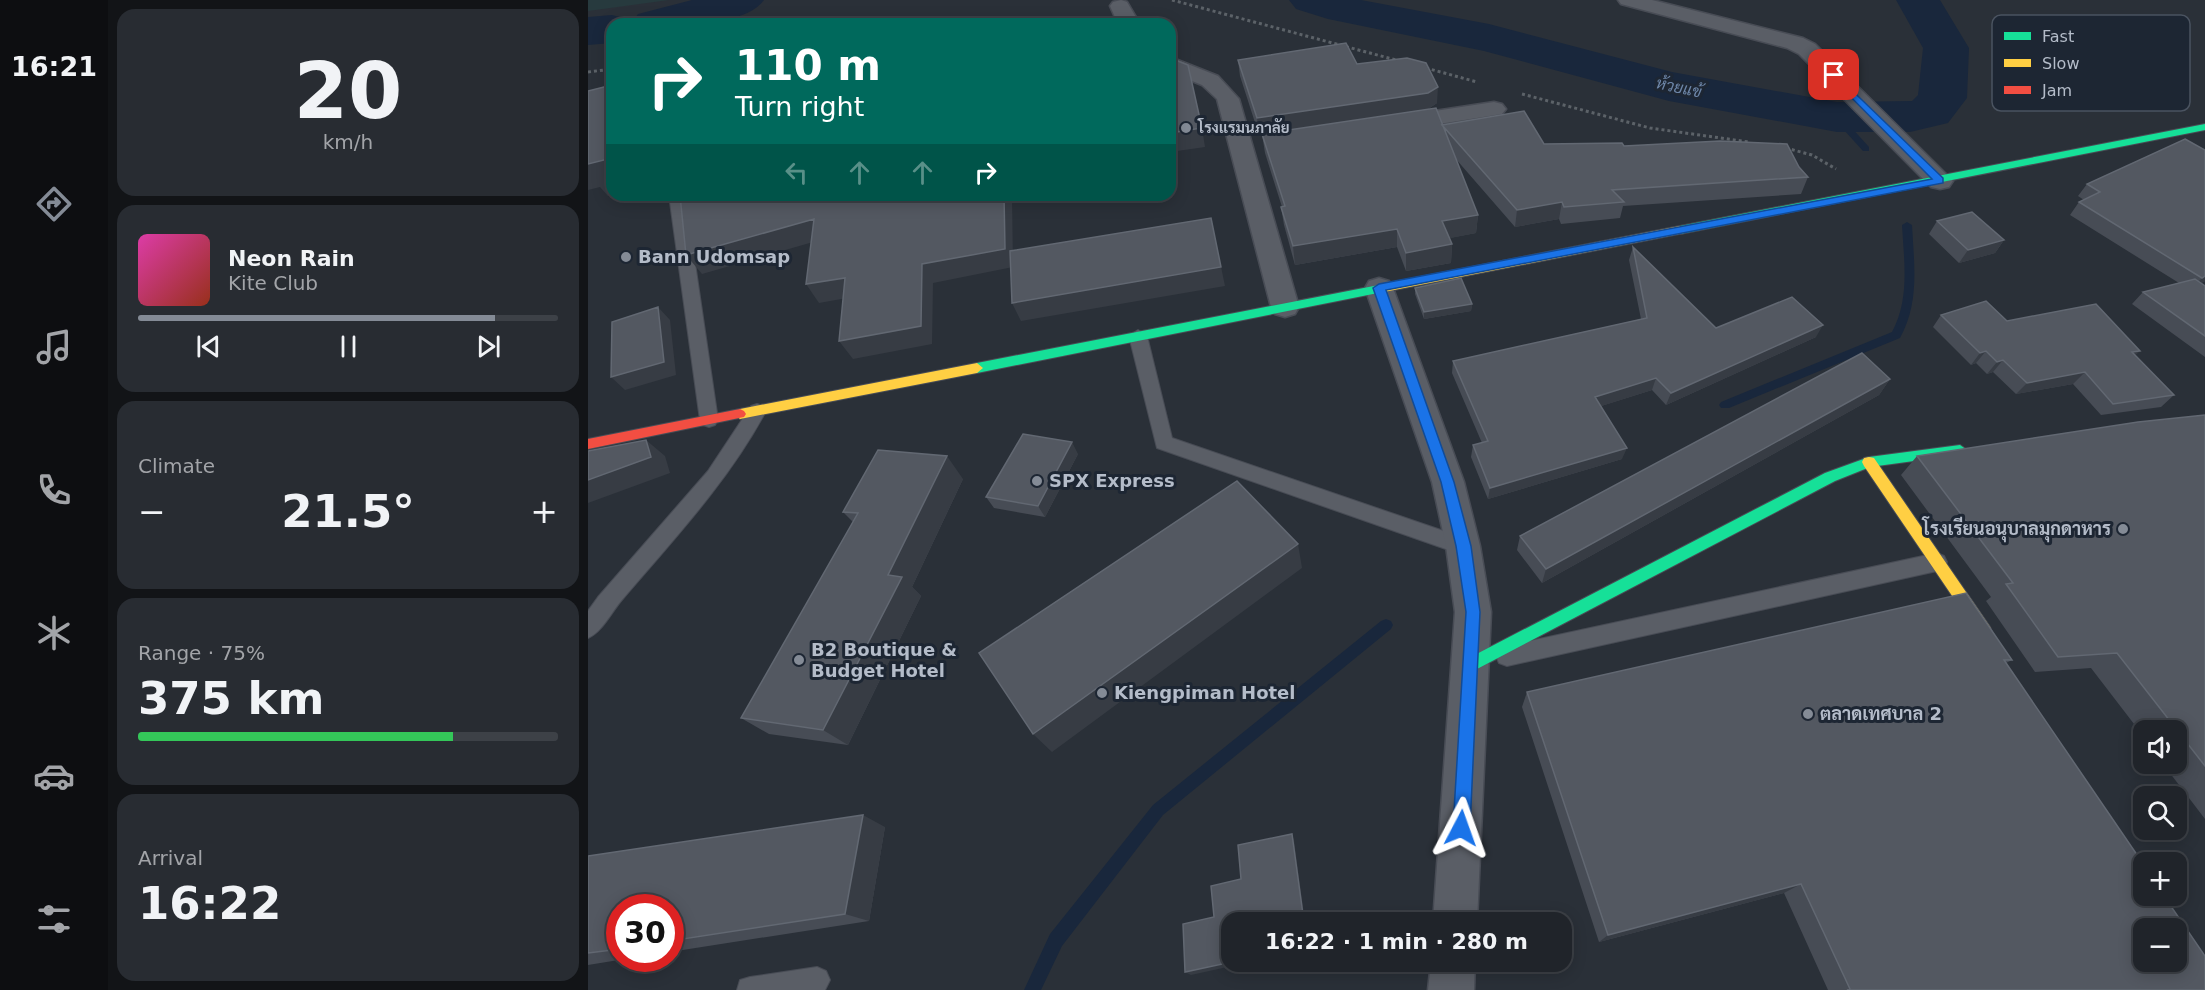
<!DOCTYPE html>
<html lang="en">
<head>
<meta charset="utf-8">
<style>
  body { margin:0; font-family:"DejaVu Sans",Sarabun,sans-serif; background:#282c32; color:#f1f3f6; height:100vh; display:flex; flex-direction:column; font-size:22px; white-space:nowrap }
  * { box-sizing:border-box; margin:0 }
  p { font-size:20px; color:#a2a4a8 }
  .icon { flex:none; width:33px; height:33px; fill:none; stroke:currentColor; stroke-width:2; stroke-linecap:round; stroke-linejoin:round }
  .map { position:relative; flex:1; overflow:hidden }
  .panel { display:flex; flex-direction:column; gap:9px; padding:9px; background:#121417; width:480px }
  .panel>* { flex:none }
  .guide { position:absolute; left:18px; top:18px; width:570px; height:183px; border-radius:18px; box-shadow:0 3px 15px #0003,0 0 0 2px #3d4147; background:#00695c; color:#fff; overflow:hidden }
  .tools { position:absolute; left:1545px; top:720px; display:grid; gap:12px }
  .tools a { display:grid; place-items:center; width:54px; height:54px; border-radius:12px; background:#20242a; box-shadow:0 3px 15px #0003,0 0 0 2px #3d4147; font-size:30px }
  .speed { position:absolute; left:18px; top:894px; display:flex; gap:12px; font-size:30px; font-weight:700; text-align:center }
  .speed>* { display:grid; place-content:center; width:78px; height:78px; border-radius:50%; background:#20242a; box-shadow:0 3px 15px #0003,0 0 0 2px #3d4147; line-height:1 }
  .speed .limit { border:9px solid #d22; background:#fff; color:#111 }
  .pin { position:absolute; display:grid; place-items:center; width:51px; height:51px; color:#fff; margin:-26px; border-radius:12px; box-shadow:0 3px 9px #0006 }
  .me { position:absolute; width:66px; margin:-33px; rotate:4deg; stroke-linejoin:round; filter:drop-shadow(0 0 4px #0008) }
  .turn { display:flex; align-items:center; gap:21px; height:126px; padding:0 30px; font-size:27px }
  .turn .icon { width:78px; height:78px; stroke-width:2.5 }
  .turn b { display:block; font-size:42px; line-height:51px }
  .lanes { display:flex; align-items:center; height:57px; padding:0 30px; background:#0003; justify-content:center; gap:30px; direction:ltr }
  .lanes .off { opacity:.35 }
  .big { font-size:45px; font-weight:800; line-height:1.1 }
  .panel .tile { flex:1; display:flex; flex-direction:column; justify-content:center; gap:9px; min-width:0; padding:0 21px; border-radius:18px; background:#282c32 }
  .panel .dial { align-items:center; gap:0 }
  .dial b { font-size:78px; line-height:1 }
  .song { display:flex; align-items:center; gap:18px }
  .cover { width:72px; height:72px; border-radius:9px; background:linear-gradient(135deg,hsl(320 70% 55%),hsl(10 70% 35%)) }
  .played { height:6px; border-radius:3px; background:linear-gradient(90deg,#848b96 85%,#3d4147 85%) }
  .keys { display:flex; justify-content:space-around; direction:ltr }
  .heat { display:flex; justify-content:space-between; align-items:center; font-size:33px; direction:ltr }
  .charge { height:9px; border-radius:4px; background:linear-gradient(90deg,#34c759 75%,#3d4147 0) }
  .trip { position:absolute; left:633px; top:912px; width:351px; height:60px; border-radius:18px; background:#20242a; box-shadow:0 3px 15px #0003,0 0 0 2px #3d4147; font-weight:800; line-height:60px; text-align:center }
  main { display:flex; flex:1; min-height:0 }
  .tabs { display:flex; flex-direction:column; width:108px; justify-content:space-around; align-items:center; background:#0d0e11; color:#a2a4a8 }
  .tabs .icon { width:42px; height:42px }
  .tabs .on { color:#848b96 }
  .tabs b { font-size:27px; color:#f1f3f6 }
  .map>svg:first-child { display:block }
  .green { fill:#273a3e }
  .lines { fill:none; stroke-linecap:round; stroke-linejoin:round }
  .stream { fill:#19273c; fill-rule:evenodd }
  .river { fill:#19273c; fill-rule:evenodd }
  .lane-casing { stroke:#484c55; stroke-width:2 }
  .street-casing { stroke:#484c55; stroke-width:3 }
  .fast-casing { stroke:#484c55; stroke-width:2 }
  .slow-casing { stroke:#484c55; stroke-width:2 }
  .jam-casing { stroke:#484c55; stroke-width:2 }
  .path { stroke:#5c6268; stroke-width:3; stroke-dasharray:3 3; stroke-linecap:butt }
  .lane { fill:#5a5e66; fill-rule:evenodd }
  .street { fill:#5a5e66; fill-rule:evenodd }
  .fast { fill:#16e098; fill-rule:evenodd }
  .slow { fill:#ffcf43; fill-rule:evenodd }
  .jam { fill:#f24e42; fill-rule:evenodd }
  .wall { fill:#474c55 }
  .shaded-wall { fill:#373c44 }
  .building { fill:#535861; stroke:#626872; stroke-width:1.5; fill-rule:evenodd }
  .route { fill:#1a73e8; stroke:#114b97; stroke-width:1.5 }
  .poi-dot { fill:#848b96; stroke:#1d2633; stroke-width:2 }
  .labels { text-anchor:middle; stroke-width:6; stroke-linejoin:round; paint-order:stroke }
  .far-poi-label { font-size:15px; font-weight:bold; fill:#b4bcc9; stroke:#1d2633; text-anchor:start }
  .far-water-label { font-size:16px; font-style:italic; fill:#6d86a8; stroke:#1d2633 }
  .poi-label { font-size:18px; font-weight:bold; fill:#b4bcc9; stroke:#1d2633; text-anchor:start }
  .key { fill:#1d2633; stroke:#4a5360; stroke-width:1.5 }
  .key-label { font-size:16px; fill:#b4bcc9 }
</style>
</head>
<body>
<main>
<nav class="tabs">
<b>16:21</b>
<svg class="icon on" aria-label="directions" viewBox="0 0 24 24"><path d="M12 3l9 9-9 9-9-9zM9 14v-3h6M13 9l2 2-2 2"/></svg>
<svg class="icon" aria-label="music" viewBox="0 0 24 24"><path d="M9 18V5l10-2v13"/><circle cx="6" cy="18" r="3"/><circle cx="16" cy="16" r="3"/></svg>
<svg class="icon" aria-label="phone" viewBox="0 0 24 24"><path d="M5 4h4l2 5-3 2q2 4 5 5l2-3 5 2v4C11 20 4 13 5 4z"/></svg>
<svg class="icon" aria-label="climate" viewBox="0 0 24 24"><path d="M12 3v18M4 7l16 10M4 17L20 7"/></svg>
<svg class="icon" aria-label="car" viewBox="0 0 24 24"><path d="M5 17H2v-5l4-1 3-4h7l3 4 3 1v5h-3M9 17h6M6 11h13"/><circle cx="7" cy="17" r="2"/><circle cx="17" cy="17" r="2"/></svg>
<svg class="icon" aria-label="filters" viewBox="0 0 24 24"><path d="M4 7h16M4 17h16"/><circle cx="9" cy="7" r="2"/><circle cx="15" cy="17" r="2"/></svg>
</nav>
<section class="panel">
<div class="tile dial"><b>20</b><p>km/h</p></div>
<div class="tile">
<div class="song"><i class="cover"></i><div><b>Neon Rain</b><p>Kite Club</p></div></div>
<div class="played"></div>
<div class="keys"><svg class="icon" aria-label="previous" viewBox="0 0 24 24"><path d="M18 5L8 12l10 7zM5 5v14"/></svg><svg class="icon" aria-label="pause" viewBox="0 0 24 24"><path d="M8 5v14M16 5v14"/></svg><svg class="icon" aria-label="next" viewBox="0 0 24 24"><path d="M6 5l10 7-10 7zM19 5v14"/></svg></div>
</div>
<div class="tile"><p>Climate</p>
<div class="heat"><a>−</a><b class="big">21.5°</b><a>+</a></div>
</div>
<div class="tile"><p>Range · 75%</p><b class="big">375 km</b><div class="charge"></div></div>
<div class="tile"><p>Arrival</p><b class="big">16:22</b></div>
</section>
<div class="map">
<svg width="1617" height="990" viewBox="0 0 1617 990">
  <rect width="100%" height="100%" fill="#2a3038"/>
  <path class="green" d="M0,0H81L0,11Z"/>
  <g class="lines">
    <path class="stream" d="M1249,114L1252,115L1281,147V151H1275L1246,119L1245,117Z
      M1319,222L1324,225C1326,264 1332,302 1312,338L1141,408H1133L1131,405L1133,402L1304,332C1322,299 1316,261 1314,225Z
      M798,619L803,621L805,625L803,629L575,815L474,946L453,990H436L462,934L565,805L793,621Z"/>
    <path class="river" d="M104,0H176C156,29 76,24 43,24L50,14Z
      M701,0H773L901,24L1084,72L1249,102L1324,101L1330,95L1335,48L1308,0H1352L1381,48L1379,98L1360,123L1322,132H1249L1081,101L896,51L740,19L708,9Z
      M24,15L40,19L43,24H24V43L0,45V17Z"/>
    <defs>
      <path id="lane" d="M81,195H97L130,420L127,425L121,427L115,425L112,420Z
        M550,330L559,336L584,438L882,540L885,546L882,552L875,555L569,448L541,336Z
        M169,404L175,406L178,411C140,482 85,540 33,601C23,613 14,632 0,638V611L10,597L120,471L163,406Z
        M1349,553L1356,556L1359,562L1356,568L1349,571L919,666L911,663L908,656L911,649L919,646Z
        M229,967L238,971L242,980L237,990H149L152,980L162,977Z"/>
      <path id="street" d="M533,0L539,2L552,24H530L522,6L525,2Z
        M1030,0H1064L1215,38L1227,44L1365,181L1361,187L1352,189L1343,187L1211,54L1199,48L1033,4Z
        M582,57L630,76L651,99L711,307L707,314L697,317L687,314L683,307L629,99L614,85L582,72Z
        M906,102L914,104L918,109L914,114L807,131L799,129L795,124L799,119L807,117Z
        M791,278L801,281L805,288L876,482L892,546L903,612L889,922H845L867,612L858,546L844,482L777,288L781,281Z
        M843,962H887L886,990H840Z"/>
      <path id="fast" d="M1617,124V130L1092,234L1087,230L1092,226Z
        M796,284L802,288L800,291L389,373L383,368L389,363Z
        M1372,445L1379,450L1377,454L1282,467L1247,481L889,669L884,671L879,669L876,664L879,659L1237,473L1281,457Z"/>
      <path id="slow" d="M1092,226L1097,230L1096,233L796,292L790,288L796,284Z
        M389,363L395,368L389,373L152,419L146,414L152,409Z
        M1281,457L1286,458L1402,627L1404,632L1402,637L1397,639L1392,637L1276,466L1274,462L1276,458Z"/>
      <path id="jam" d="M152,409L156,411L158,414L156,417L0,449V439Z"/>
    </defs>
    <use href="#lane" class="lane-casing"/>
    <use href="#street" class="street-casing"/>
    <use href="#fast" class="fast-casing"/>
    <use href="#slow" class="slow-casing"/>
    <use href="#jam" class="jam-casing"/>
    <path class="path" d="M584,0L808,60
      M838,68L889,82
      M0,72L24,69
      M934,94L1062,128L1161,142
      M1198,148L1224,155L1248,169"/>
    <use href="#lane" class="lane"/>
    <use href="#street" class="street"/>
    <use href="#fast" class="fast"/>
    <use href="#slow" class="slow"/>
    <use href="#jam" class="jam"/>
  </g>
  <path class="wall" d="M650,60L769,64L849,103L840,109L680,133L854,125L956,144L1036,146L1211,167L1220,177L1213,194L1035,206L1032,218L973,224L971,219L927,227L867,158L890,215L888,233L861,238L864,244L863,263L818,271L809,247L707,265L696,225L693,207H694L677,153L674,134L671,135L652,76Z
    M1597,139L1617,281L1613,283L1617,286V357L1544,304L1555,292L1591,283L1482,215L1491,202L1496,200L1490,196L1499,184Z
    M1349,221L1416,240L1407,253L1371,263L1341,234Z
    M1045,247L1128,328L1228,337L1078,405L1064,390L1013,406L1034,459L900,499L883,457L885,445L894,443L864,373L865,361L1053,319L1041,260Z
    M827,288L884,304L883,311L836,319L827,294Z
    M1353,315L1419,321L1547,356L1586,395L1573,407L1513,415L1485,384L1428,394L1405,372L1399,374L1388,363L1383,365L1345,327Z
    M1302,379L1291,395L954,583L929,550L932,536Z
    M1617,415V819L1575,764H1588V730H1556V737L1503,668L1447,672L1398,601L1403,597L1313,475L1329,456Z
    M490,454L457,517L406,508L398,497Z
    M375,479L324,587L333,596L260,745L181,734L153,718L265,522L255,512Z
    M1424,660L1418,663L1617,990H1240L1196,893L1011,942L934,707L939,692Z
    M297,827L281,921L82,952V908H32V958H43L0,965V856Z"/>
  <path class="shaded-wall" d="M850,87L849,103L840,109L671,135L669,118Z
    M614,128L617,147L582,152V133Z
    M24,158V195L20,196L12,187L0,190V162Z
    M416,195H424L425,267L345,283L344,344L265,359L251,341L334,264Z
    M974,202L971,219L927,227L929,210Z
    M890,215L888,233L853,240L854,221Z
    M623,218L637,286L433,321L424,303Z
    M226,219L239,238L114,274L98,255Z
    M809,229V247L707,265L705,246Z
    M1416,240L1407,253L1371,263L1380,250Z
    M864,244L863,263L818,271V253Z
    M1617,276V281L1602,290L1614,278Z
    M257,278L270,296L231,303L218,284Z
    M884,304L883,311L836,319V312Z
    M70,307L82,320L88,375L37,390L23,377Z
    M1235,325L1228,337L1078,405L1083,393Z
    M1398,351L1388,363L1383,365L1392,353Z
    M1552,351L1540,362L1544,352Z
    M1415,360L1405,372L1399,374L1409,362Z
    M1497,372L1485,384L1428,394L1439,383Z
    M1068,378L1064,390L1004,409L1007,397Z
    M1302,379L1291,395L954,583L958,569Z
    M58,440L77,456L82,473L0,503V480Z
    M484,442L490,454L457,517L450,506Z
    M1039,448L1034,459L900,499L902,488Z
    M359,456L375,479L324,587L333,596L260,745L235,730L300,575Z
    M710,544L714,568L464,752L445,734Z
    M275,815L297,827L281,921L257,914Z
    M704,834L706,840L717,922H716Z
    M1213,884L1196,893L1011,942L1020,935Z
    M644,962H662L603,975L597,972Z"/>
  <path class="building" d="M758,43L769,64L819,58L838,63L850,87L840,93L669,118L650,60Z
    M582,58L600,65L614,128L582,133Z
    M24,85V158L0,164V91Z
    M848,108L890,215L854,221L864,244L818,253L809,229L705,246L693,207L697,206L674,134Z
    M936,111L956,144L1034,143L1036,146L1132,141L1199,144L1211,167L1220,177L1024,190L1036,202L976,207L974,202L929,210L854,125Z
    M1597,139L1617,150V276L1614,278L1491,202L1512,192L1499,184Z
    M92,195H416L417,249L334,264L333,326L251,341L257,278L218,284L226,219L98,255Z
    M1384,212L1416,240L1380,250L1349,221Z
    M623,218L633,267L424,303L422,251Z
    M1045,247L1128,328L1204,297L1235,325L1083,393L1068,378L1007,397L1039,448L902,488L885,445L900,441L865,361L1059,318Z
    M873,278L884,304L836,312L827,288Z
    M1607,279L1617,286V336L1555,292Z
    M1398,301L1419,321L1508,304L1552,351L1544,352L1586,395L1525,404L1497,372L1439,383L1415,360L1409,362L1398,351L1392,353L1353,315Z
    M70,307L76,362L23,377L24,322Z
    M1274,353L1302,379L958,569L932,536Z
    M1617,415V766L1529,653L1470,657L1418,584L1425,583L1329,456L1550,422Z
    M435,434L484,442L450,506L398,497Z
    M58,440L63,457L0,480V451Z
    M290,450L359,456L300,575L314,577L235,730L153,718L270,513L255,512Z
    M649,481L710,544L445,734L391,653Z
    M1378,593L1424,660H1416L1556,865V896H1576L1617,956V990H1259L1262,989L1213,884L1020,935L939,692ZM1556,928H1588V962H1556Z
    M275,815L257,914L82,941V908H32V949L0,953V856Z
    M704,834L716,922H644V962L597,972L595,924L626,917L623,886L653,879L650,845Z"/>
  <path class="route" d="M1246,73L1355,178V183L798,290L866,482L883,546L892,612L882,828L879,835L873,837L867,835L865,828L878,612L868,546L853,482L785,288L791,284L1344,179L1243,77V73Z"/>
  <g class="poi-dot">
    <circle cx="598" cy="128" r="6"/>
    <circle cx="38" cy="257" r="6"/>
    <circle cx="449" cy="481" r="6"/>
    <circle cx="1535" cy="529" r="6"/>
    <circle cx="211" cy="660" r="6"/>
    <circle cx="514" cy="693" r="6"/>
    <circle cx="1220" cy="714" r="6"/>
  </g>
  <g class="labels">
    <g class="far-poi-label">
      <text x="610" y="133">โรงแรมนภาลัย</text>
    </g>
    <g class="far-water-label">
      <text transform="translate(1091 87) rotate(12)" y="6">ห้วยแข้</text>
    </g>
    <g class="poi-label">
      <text x="50" y="263">Bann Udomsap</text>
      <text x="461" y="487">SPX Express</text>
      <text x="1523" y="535" text-anchor="end">โรงเรียนอนุบาลมุกดาหาร</text>
      <text x="223" y="656">B2 Boutique &amp;<tspan x="223" dy="21">Budget Hotel</tspan></text>
      <text x="526" y="699">Kiengpiman Hotel</text>
      <text x="1232" y="720">ตลาดเทศบาล 2</text>
    </g>
  </g>
  <rect x="1404" y="15" width="198" height="96" rx="9" class="key"/>
  <rect x="1416" y="32" width="27" height="8" fill="#16e098"/>
  <rect x="1416" y="59" width="27" height="8" fill="#ffcf43"/>
  <rect x="1416" y="86" width="27" height="8" fill="#f24e42"/>
  <g class="key-label">
    <text x="1454" y="42">Fast</text>
    <text x="1454" y="69">Slow</text>
    <text x="1454" y="96">Jam</text>
  </g>
</svg>
<div class="tools">
<a><svg class="icon" aria-label="sound" viewBox="0 0 24 24"><path d="M4 9h4l5-4v14l-5-4H4zM17 9q2 3 0 6"/></svg></a>
<a><svg class="icon" aria-label="search" viewBox="0 0 24 24"><circle cx="10" cy="10" r="6"/><path d="M15 15l6 6"/></svg></a>
<a>+</a>
<a>−</a>
</div>
<div class="speed"><div class="limit">30</div></div>
<div class="pin" style="left:1246px;top:75px;background:#d93025"><svg class="icon" aria-label="arrive" viewBox="0 0 24 24"><path d="M6 21V4h12l-3 4 3 4H6"/></svg></div>
<svg class="me" style="left:873px;top:828px" viewBox="-20 -20 40 40"><path d="M0-17L14 15 0 8-14 15z" fill="#1a73e8" stroke="#fff" stroke-width="4"/></svg>
<div class="trip">16:22 · 1 min · 280 m</div>
<div class="guide">
<div class="turn"><svg class="icon" aria-label="right" viewBox="0 0 24 24"><path d="M7 20v-9h11M14 6l5 5-5 5"/></svg><div><b>110 m</b>Turn right</div></div>
<div class="lanes"><svg class="icon off" aria-label="left" viewBox="0 0 24 24"><path d="M17 20v-9H6M10 6l-5 5 5 5"/></svg><svg class="icon off" aria-label="ahead" viewBox="0 0 24 24"><path d="M12 20V5M6 11l6-6 6 6"/></svg><svg class="icon off" aria-label="ahead" viewBox="0 0 24 24"><path d="M12 20V5M6 11l6-6 6 6"/></svg><svg class="icon" aria-label="right" viewBox="0 0 24 24"><path d="M7 20v-9h11M14 6l5 5-5 5"/></svg></div>
</div>
</div>
</main>
</body>
</html>
